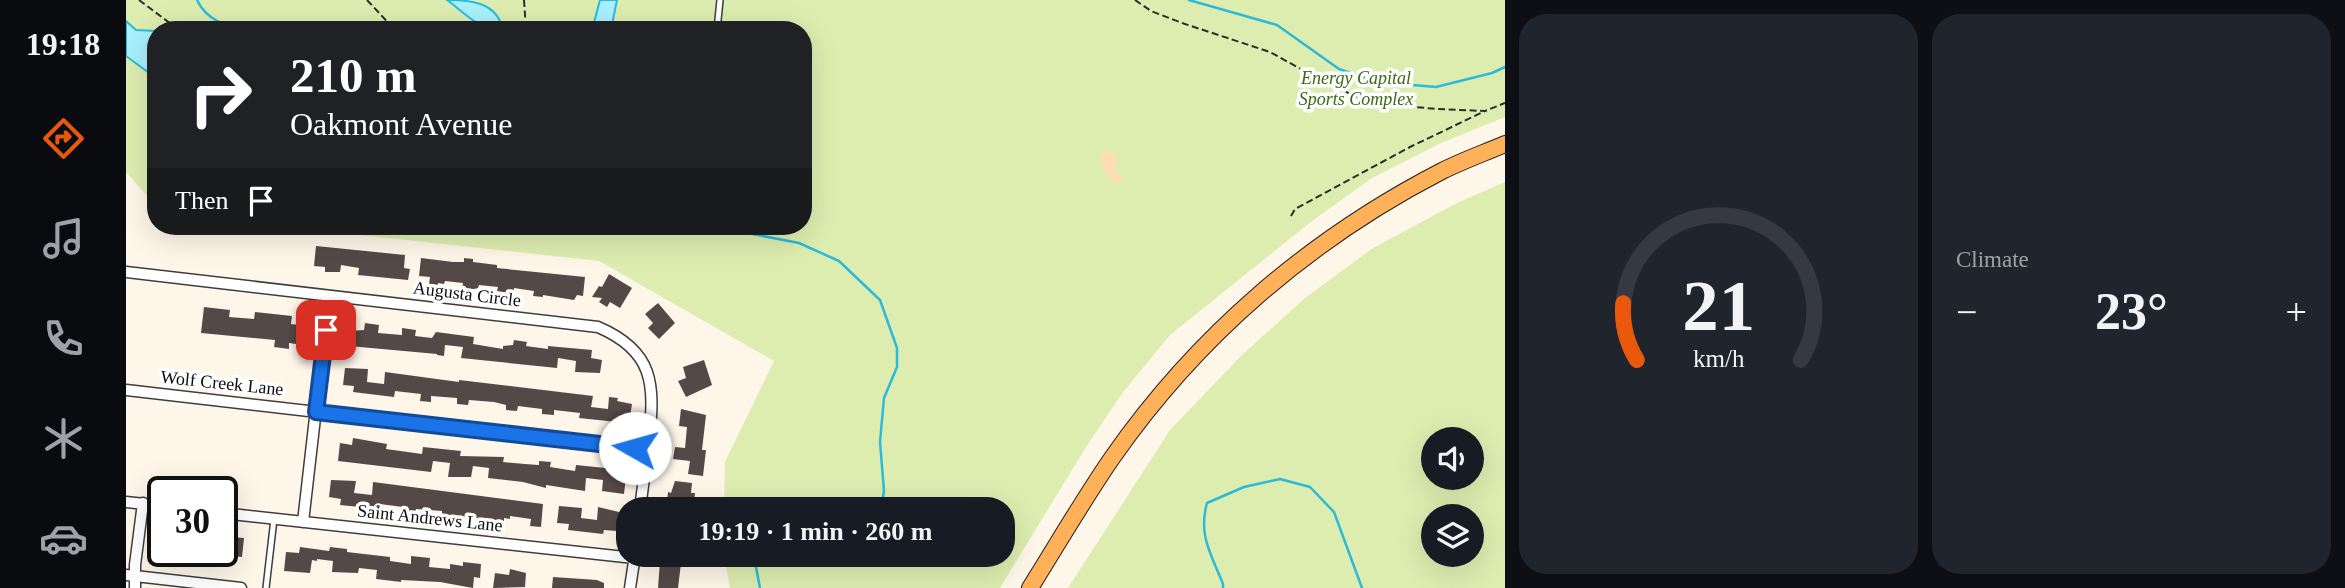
<!DOCTYPE html>
<html lang="en">
<head>
<meta charset="utf-8">
<style>
  body { margin:0; font-family:Georgia,serif; background:#20242c; color:#f1f3f6; height:100vh; display:flex; flex-direction:column; font-size:26px; white-space:nowrap }
  * { box-sizing:border-box; margin:0 }
  p { font-size:23px; color:#9ea1a6 }
  .icon { flex:none; width:38px; height:38px; fill:none; stroke:currentColor; stroke-width:2; stroke-linecap:round; stroke-linejoin:round }
  .map { position:relative; flex:1; overflow:hidden }
  .drawer { display:flex; flex-direction:column; gap:14px; padding:14px; background:#0d0f14; width:840px }
  .drawer>* { flex:none }
  .banner { position:absolute; left:21px; top:21px; width:665px; height:214px; border-radius:28px; box-shadow:0 7px 28px #0002; background:#202124; color:#fff; overflow:hidden }
  .controls { position:absolute; left:1295px; top:427px; display:grid; gap:14px }
  .controls a { display:grid; place-items:center; width:63px; height:63px; border-radius:50%; background:#171b24; box-shadow:0 7px 28px #0002; font-size:35px }
  .speed { position:absolute; left:21px; top:476px; display:flex; gap:14px; font-size:35px; font-weight:700; text-align:center }
  .speed>* { display:grid; place-content:center; width:91px; height:91px; border-radius:50%; background:#171b24; box-shadow:0 7px 28px #0002; line-height:1 }
  .speed .limit { border:4px solid #111; border-radius:10px; background:#fff; color:#111 }
  .pin { position:absolute; display:grid; place-items:center; width:60px; height:60px; color:#fff; margin:-30px; border-radius:14px; box-shadow:0 4px 10px #0006 }
  .me { position:absolute; width:77px; margin:-38px; rotate:277deg; stroke-linejoin:round; filter:drop-shadow(0 0 5px #0008) }
  .turn { display:flex; align-items:center; gap:24px; height:147px; padding:0 28px; font-size:32px }
  .turn .icon { width:91px; height:91px; stroke-width:2.5 }
  .turn b { display:block; font-size:49px; line-height:60px }
  .then { display:flex; align-items:center; height:66px; padding:0 28px; background:#0003; gap:14px; font-size:26px }
  .big { font-size:52px; font-weight:800; line-height:1.1 }
  .drawer .widget { flex:1; display:flex; flex-direction:column; justify-content:center; gap:10px; min-width:0; padding:0 24px; border-radius:28px; background:#20242c }
  .drawer .dial { align-items:center; gap:0 }
  .dial svg { height:182px; overflow:visible; fill:none; stroke:#363941; stroke-width:7; stroke-linecap:round; text-anchor:middle }
  .dial text { fill:#f1f3f6; stroke:none }
  .heat { display:flex; justify-content:space-between; align-items:center; font-size:38px; direction:ltr }
  .drawer .tiles { flex:1; display:grid; gap:14px; grid-template-columns:repeat(2,1fr) }
  .trip { position:absolute; left:490px; top:497px; width:399px; height:70px; border-radius:28px; background:#171b24; box-shadow:0 7px 28px #0002; font-weight:800; line-height:70px; text-align:center }
  main { display:flex; flex:1; min-height:0 }
  .tabs { display:flex; flex-direction:column; width:126px; justify-content:space-around; align-items:center; background:#090b0e; color:#9ea1a6 }
  .tabs .icon { width:49px; height:49px }
  .tabs .current { color:#ea580c }
  .tabs b { font-size:32px; color:#f1f3f6 }
  .map>svg:first-child { display:block }
  .green { fill:#ddedb0; fill-rule:evenodd }
  .sand { fill:#ffddb2 }
  .water { fill:#a9effc; stroke:#2abbd9; stroke-width:2 }
  .lines { fill:none; stroke-linecap:round; stroke-linejoin:round }
  .stream { stroke:#2abbd9; stroke-width:2.5 }
  .building { fill:#554947 }
  .lane-casing { stroke:#3e3e3e; stroke-width:8 }
  .street-casing { stroke:#3e3e3e; stroke-width:13 }
  .primary-casing { stroke:#1c1c1c; stroke-width:18 }
  .path { stroke:#2d2d2d; stroke-width:2; stroke-dasharray:7 3.5; stroke-linecap:butt }
  .lane { stroke:#fff; stroke-width:5 }
  .street { stroke:#fff; stroke-width:10 }
  .primary { stroke:#ffb15a; stroke-width:16 }
  .route-casing { stroke:#114b97; stroke-width:18 }
  .route { stroke:#1a73e8; stroke-width:12 }
  .labels { text-anchor:middle; stroke-width:7; stroke-linejoin:round; paint-order:stroke }
  .park-label { font-size:18px; font-style:italic; fill:#3a6817; stroke:#fff }
  .street-label { font-size:18px; fill:#0b0b0b; stroke:#fff }
</style>
</head>
<body>
<main>
<nav class="tabs">
<b>19:18</b>
<svg class="icon current" aria-label="directions" viewBox="0 0 24 24"><path d="M12 3l9 9-9 9-9-9zM9 14v-3h6M13 9l2 2-2 2"/></svg>
<svg class="icon" aria-label="music" viewBox="0 0 24 24"><path d="M9 18V5l10-2v13"/><circle cx="6" cy="18" r="3"/><circle cx="16" cy="16" r="3"/></svg>
<svg class="icon" aria-label="phone" viewBox="0 0 24 24"><path d="M5 4h4l2 5-3 2q2 4 5 5l2-3 5 2v4C11 20 4 13 5 4z"/></svg>
<svg class="icon" aria-label="climate" viewBox="0 0 24 24"><path d="M12 3v18M4 7l16 10M4 17L20 7"/></svg>
<svg class="icon" aria-label="car" viewBox="0 0 24 24"><path d="M5 17H2v-5l4-1 3-4h7l3 4 3 1v5h-3M9 17h6M6 11h13"/><circle cx="7" cy="17" r="2"/><circle cx="17" cy="17" r="2"/></svg>
</nav>
<div class="map">
<svg width="1379" height="588" viewBox="0 0 1379 588">
  <rect width="100%" height="100%" fill="#fff6ea"/>
  <path class="green" d="M0,0H1379V117L1313,144L1246,178L1186,221L1044,335L997,392L960,447L874,588H604L598,555H877V509H598L599,462L648,361L473,261L151,226H677V30H30V206L0,172Z
    M1379,182V588H942L1044,430L1116,355L1179,298L1247,248L1331,203ZM1346,439V478H1307V439ZM1346,516V555H1307V516Z"/>
  <path class="sand" d="M980,150L986,152L991,157L990,170L996,179L993,182L988,183C981,176 973,162 975,152Z"/>
  <path class="water" d="M321,0C345,0 371,2 377,30C352,30 340,14 321,0Z
    M474,0H491L485,30H466Z
    M0,21L10,30L30,31V78L0,56Z"/>
  <g class="lines">
    <path class="stream" d="M71,0C81,21 99,25 120,30
      M1063,0L1151,25L1213,69L1251,82L1310,87L1366,73L1379,67
      M127,30L189,26L204,30
      M545,226L590,227L673,243L713,261L754,300L771,348V367L758,398L754,442L758,491L755,509
      M631,555L629,562L634,588
      M1097,588V584C1085,554 1072,535 1081,503L1118,487L1154,479L1184,487L1208,512L1236,588"/>
  </g>
  <path class="building" d="M190,246L279,255L278,268L284,269L282,280L232,275L233,268L215,265L214,272H199V267L188,266Z
    M295,258L327,262H338V258L347,259V262L371,265V268L459,277L457,296L451,295L448,300L417,295V297L407,296L408,291L388,288V292L383,293L371,291L372,287L353,285L352,288L348,289L336,288L337,283L319,281L318,284L312,283V285L303,284L304,277L293,276Z
    M483,274L506,288L494,308L484,302L481,307L473,302L476,298L466,297L473,286L476,287Z
    M532,303L549,323L533,339L522,328L527,323L519,314Z
    M78,307L104,310L103,317L128,319L129,312L166,316L165,324L180,326L177,345L163,343V349L148,347L149,340L75,333Z
    M239,323L253,325L252,333L276,335V328L290,330L289,336L306,338L310,332L348,337L347,344L377,349V346L387,345L388,340L401,342L400,346L422,349V346L466,350L465,358L476,360L474,373L449,372L450,361L432,358L431,368L335,358L337,347L319,345L318,356L311,355V354L223,346L224,331L238,330Z
    M578,360L586,385L560,397L552,381L560,378L557,367Z
    M219,368L242,369L241,382L258,384L259,372L333,382V380L467,396L465,407L482,409L483,397L492,398L491,401L506,404L504,417L495,416L491,422L453,418L454,413L428,410V415L416,414V409L392,406L391,411L380,410V405L368,402L343,400L342,405L331,404V398L305,396V402L294,401L295,394L269,391L268,397L227,392L228,386L217,385Z
    M555,409L580,415L576,450H580L577,476L562,474L564,461L547,459L549,447L559,448L561,427L553,426Z
    M227,438L261,444L260,449L296,454L297,447L335,451L334,456L378,457L377,462L399,464L413,465V461L425,462L424,467L449,471L450,465L489,469V476L500,477L498,494L476,491L477,480L460,478L459,491L420,485V488L397,482L362,478L363,468L347,466L345,477H322L324,463L307,461L305,472L212,461L214,443L226,445Z
    M205,480L230,481L228,493L246,495L247,482L417,504L415,527L404,526L405,519L384,516V519L378,518V522H370L351,518L323,516L316,514V511L290,509L289,513L277,511V507L254,504L253,509L214,505L215,499L203,497Z
    M549,481L566,483L565,493H569L568,503L565,502V506L541,503L542,492L545,493Z
    M433,506L456,508L455,518L471,520L472,507L493,512L491,531L478,530L477,534L442,530L443,524L431,523Z
    M96,536L118,538L116,557L96,555Z
    M174,547L203,551L204,547L221,549V552L264,557V561L285,564V556L304,558L303,567L324,569V564L337,566V562L355,564L354,578L348,577L347,588L314,582L275,580V582L250,579L251,570L233,568L232,573L206,572L207,561L191,559V561L186,560L184,573L158,571L160,552L173,553Z
    M543,555H556L552,588H532L534,561L542,562Z
    M384,569L400,573L399,587L367,588L369,573L383,575Z
    M427,577L471,580L478,583V588H426Z"/>
  <g class="lines">
    <defs>
      <path id="lane" d="M591,30L594,0
        M140,588L148,519"/>
      <path id="street" d="M0,272L472,327C528,351 529,384 523,439C520,462 517,486 514,509
        M0,390L522,450
        M0,502L37,506
        M96,513L508,558
        M177,522L203,296
        M0,575L115,588
        M9,588V565L17,503
        M504,588L509,555"/>
      <path id="primary" d="M904,588C931,545 957,500 986,458C1071,336 1184,239 1316,171C1336,161 1358,153 1379,144"/>
    </defs>
    <use href="#lane" class="lane-casing"/>
    <use href="#street" class="street-casing"/>
    <use href="#primary" class="primary-casing"/>
    <path class="path" d="M13,0L53,30
      M241,0L269,30
      M398,0L400,30
      M1009,0L1025,11L1059,24L1144,52L1200,83L1229,96L1266,105L1311,109L1359,111L1379,103
      M1165,216L1169,209L1284,147L1359,111"/>
    <use href="#lane" class="lane"/>
    <use href="#street" class="street"/>
    <use href="#primary" class="primary"/>
  </g>
  <g class="lines">
    <defs>
      <path id="route" d="M200,330L190,412L509,448"/>
    </defs>
    <use href="#route" class="route-casing"/>
    <use href="#route" class="route"/>
  </g>
  <g class="labels">
    <g class="park-label">
      <text x="1230" y="84">Energy Capital<tspan x="1230" dy="21">Sports Complex</tspan></text>
    </g>
    <g class="street-label">
      <text transform="translate(341 294) rotate(7)" y="6">Augusta Circle</text>
      <text transform="translate(96 383) rotate(6)" y="6">Wolf Creek Lane</text>
      <text transform="translate(304 518) rotate(6)" y="6">Saint Andrews Lane</text>
    </g>
  </g>
</svg>
<div class="controls">
<a><svg class="icon" aria-label="sound" viewBox="0 0 24 24"><path d="M4 9h4l5-4v14l-5-4H4zM17 9q2 3 0 6"/></svg></a>
<a><svg class="icon" aria-label="layers" viewBox="0 0 24 24"><path d="M12 4l9 5-9 5-9-5zM3 14l9 5 9-5"/></svg></a>
</div>
<div class="speed"><div class="limit">30</div></div>
<div class="pin" style="left:200px;top:330px;background:#d93025"><svg class="icon" aria-label="arrive" viewBox="0 0 24 24"><path d="M6 21V4h12l-3 4 3 4H6"/></svg></div>
<svg class="me" style="left:509px;top:448px" viewBox="-20 -20 40 40"><circle r="19" fill="#fff"/><path d="M0-13L10 11 0 6-10 11z" fill="#1a73e8"/></svg>
<div class="trip">19:19 · 1 min · 260 m</div>
<div class="banner">
<div class="turn"><svg class="icon" aria-label="right" viewBox="0 0 24 24"><path d="M7 20v-9h11M14 6l5 5-5 5"/></svg><div><b>210 m</b>Oakmont Avenue</div></div>
<div class="then">Then<svg class="icon" aria-label="arrive" viewBox="0 0 24 24"><path d="M6 21V4h12l-3 4 3 4H6"/></svg></div>
</div>
</div>
<section class="drawer">
<div class="tiles">
<div class="widget dial"><svg viewBox="0 0 100 80">
<path d="M14 69A42 42 0 1 1 86 69"/>
<path d="M14 69A42 42 0 0 1 8 44" stroke="#ea580c"/>
<text x="50" y="56" font-size="32" font-weight="700">21</text>
<text x="50" y="72" font-size="11">km/h</text>
</svg></div>
<div class="widget"><p>Climate</p>
<div class="heat"><a>−</a><b class="big">23°</b><a>+</a></div>
</div>
</div>
</section>
</main>
</body>
</html>
